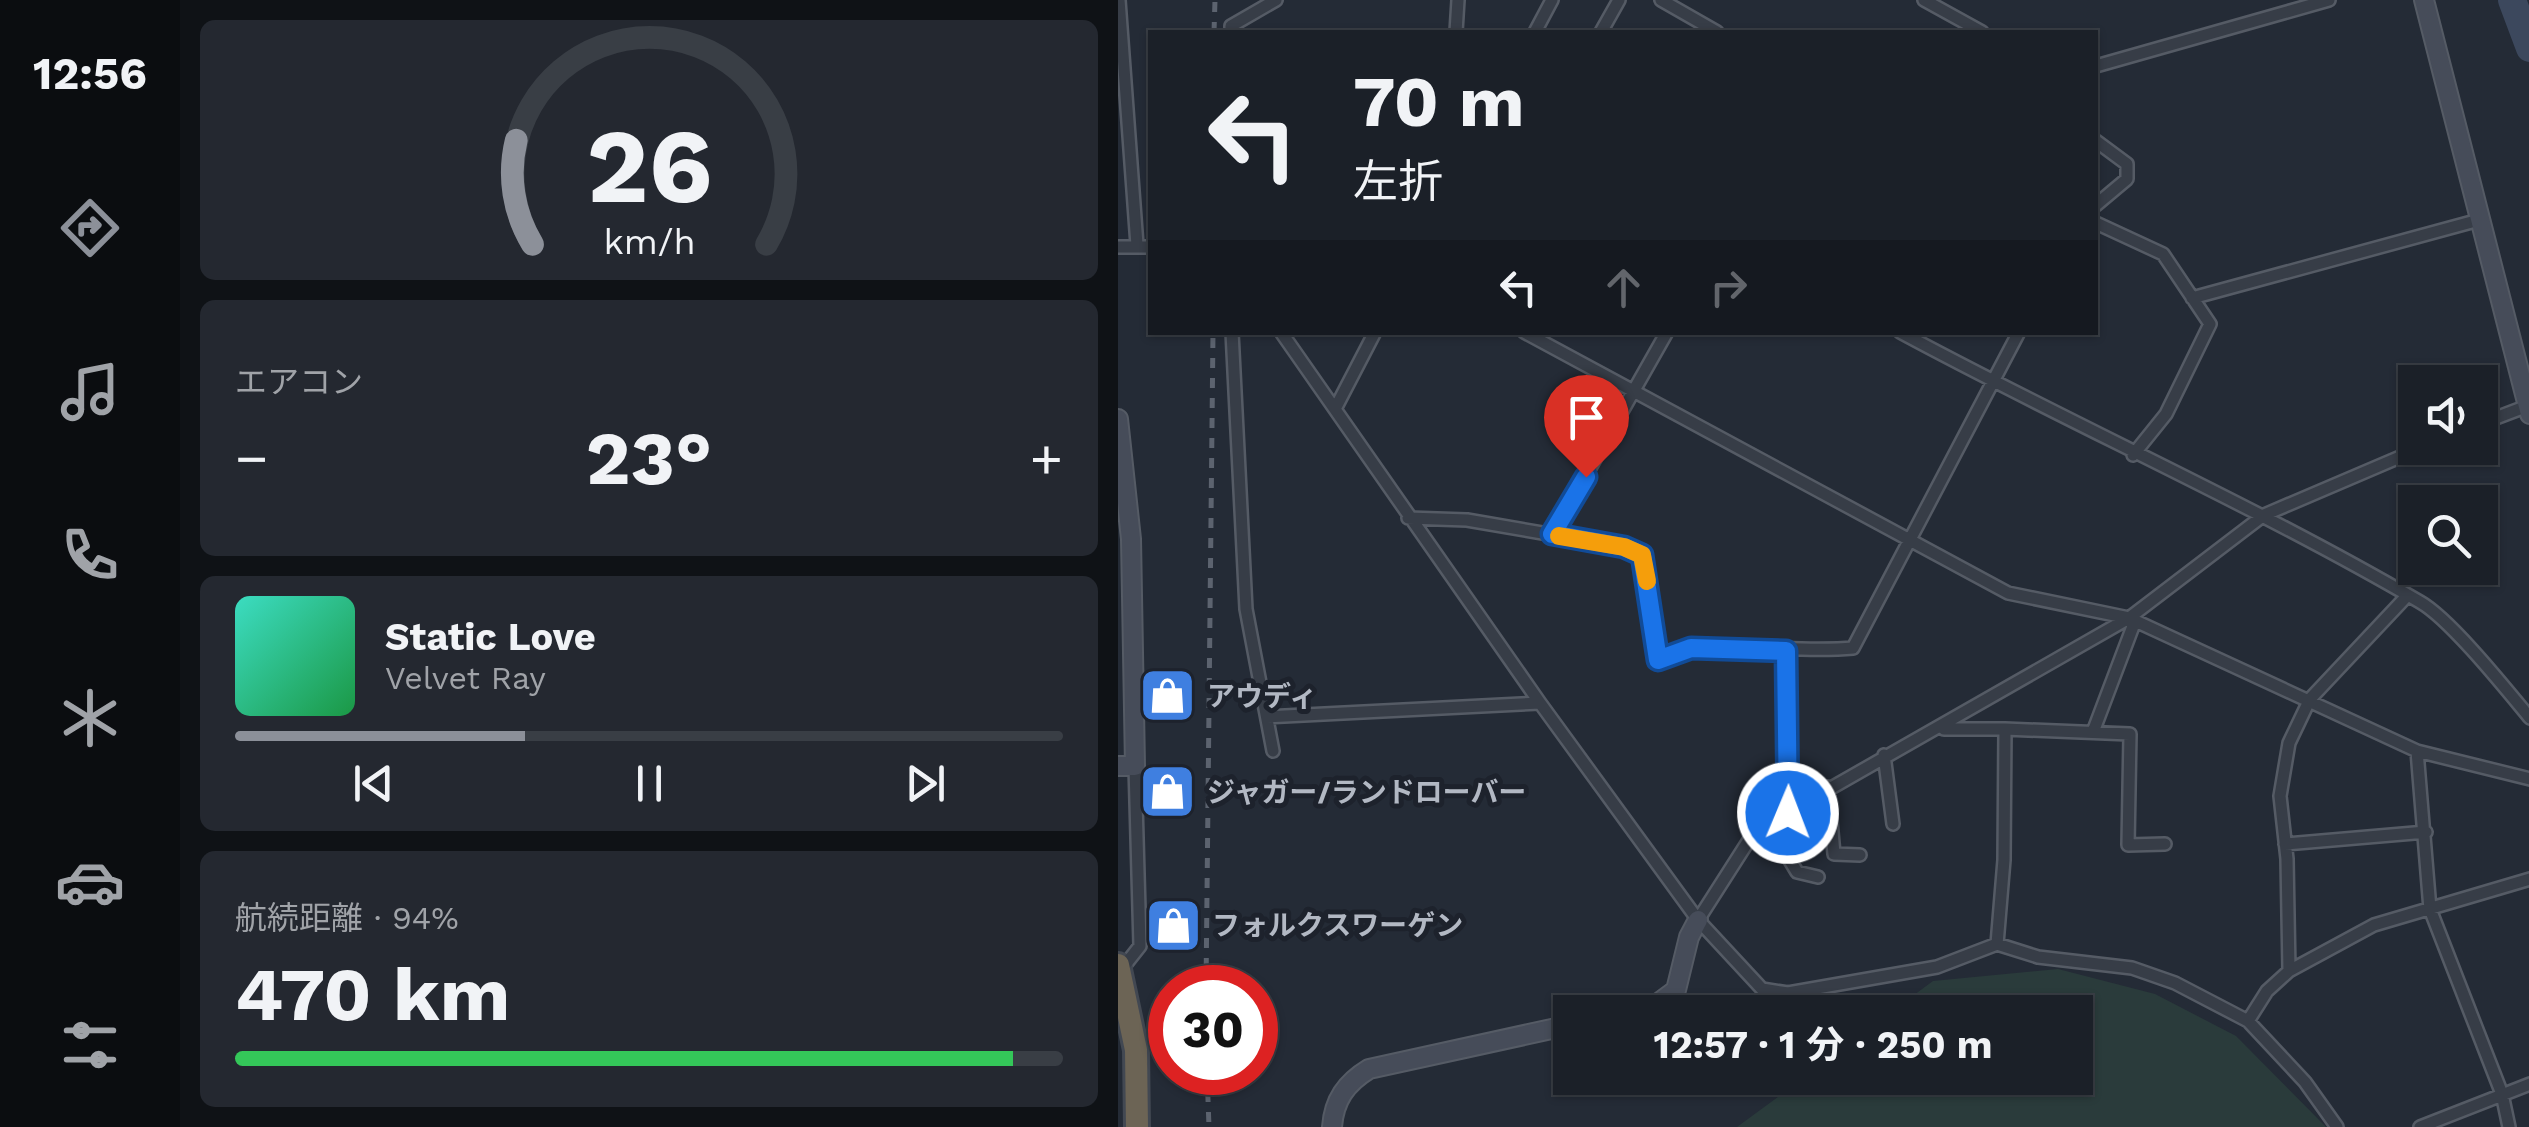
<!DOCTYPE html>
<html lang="ja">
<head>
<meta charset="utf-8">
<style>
  body { margin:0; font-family:"Work Sans","Noto Sans JP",sans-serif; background:#242830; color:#f1f3f6; height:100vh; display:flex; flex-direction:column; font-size:38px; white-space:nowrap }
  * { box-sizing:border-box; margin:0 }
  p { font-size:32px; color:#a0a3a8 }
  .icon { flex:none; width:55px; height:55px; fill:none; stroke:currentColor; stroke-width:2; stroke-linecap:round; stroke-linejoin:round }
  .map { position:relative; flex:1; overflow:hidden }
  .details { display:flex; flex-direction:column; gap:20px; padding:20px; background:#0f1216; width:938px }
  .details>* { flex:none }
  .banner { position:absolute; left:30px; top:30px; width:950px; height:305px; border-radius:0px; box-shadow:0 2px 8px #0004,0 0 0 2px #393e45; background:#1b2028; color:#f1f3f6; overflow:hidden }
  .buttons { position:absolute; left:1280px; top:365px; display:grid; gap:20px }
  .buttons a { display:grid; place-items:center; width:100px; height:100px; border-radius:0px; background:#1b2028; box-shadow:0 2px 8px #0004,0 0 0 2px #393e45; font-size:50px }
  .speed { position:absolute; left:30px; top:965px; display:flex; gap:20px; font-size:50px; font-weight:700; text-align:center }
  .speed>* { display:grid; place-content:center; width:130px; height:130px; border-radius:50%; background:#1b2028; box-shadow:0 2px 8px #0004,0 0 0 2px #393e45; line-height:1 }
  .speed .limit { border:15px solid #d22; background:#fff; color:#111 }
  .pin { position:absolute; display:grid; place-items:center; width:85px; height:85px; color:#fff; margin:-102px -42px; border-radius:50% 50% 50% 0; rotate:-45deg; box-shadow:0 0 10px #0007 }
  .pin .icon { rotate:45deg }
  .me { position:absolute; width:110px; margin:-55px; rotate:1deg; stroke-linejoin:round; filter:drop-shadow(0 0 8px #0008) }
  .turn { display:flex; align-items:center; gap:35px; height:210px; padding:0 40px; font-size:45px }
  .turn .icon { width:130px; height:130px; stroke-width:2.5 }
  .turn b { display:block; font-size:70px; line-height:85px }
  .lanes { display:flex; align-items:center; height:95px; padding:0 40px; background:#0003; justify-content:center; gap:50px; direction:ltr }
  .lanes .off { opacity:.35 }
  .big { font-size:75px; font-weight:700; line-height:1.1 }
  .details .card { flex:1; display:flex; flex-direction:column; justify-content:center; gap:15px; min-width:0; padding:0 35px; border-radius:15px; background:#242830 }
  .details .dial { align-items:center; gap:0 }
  .dial svg { height:260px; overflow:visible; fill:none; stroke:#393e45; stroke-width:7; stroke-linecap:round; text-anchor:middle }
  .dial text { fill:#f1f3f6; stroke:none }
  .song { display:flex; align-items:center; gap:30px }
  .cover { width:120px; height:120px; border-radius:15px; background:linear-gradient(135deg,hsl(170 70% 55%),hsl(140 70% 35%)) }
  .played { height:10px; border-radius:5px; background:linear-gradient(90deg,#8c9099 35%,#393e45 35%) }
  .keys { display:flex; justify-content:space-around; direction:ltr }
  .heat { display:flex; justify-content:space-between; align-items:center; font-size:55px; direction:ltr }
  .charge { height:15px; border-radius:8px; background:linear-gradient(90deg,#34c759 94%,#393e45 0) }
  .trip { position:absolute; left:435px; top:995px; width:540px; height:100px; border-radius:0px; background:#1b2028; box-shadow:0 2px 8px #0004,0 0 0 2px #393e45; font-weight:700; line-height:100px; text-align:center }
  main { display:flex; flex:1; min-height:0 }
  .menu { display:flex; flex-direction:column; width:180px; justify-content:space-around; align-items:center; background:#0b0d10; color:#a0a3a8 }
  .menu .icon { width:70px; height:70px }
  .menu .on { color:#8c9099 }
  .menu b { font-size:45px; color:#f1f3f6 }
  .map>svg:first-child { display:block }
  .green { fill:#2a3b3b }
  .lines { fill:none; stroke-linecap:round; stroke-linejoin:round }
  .river { stroke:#3c485d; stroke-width:28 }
  .street-casing { stroke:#555b65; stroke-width:16 }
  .secondary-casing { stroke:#555b65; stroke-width:22 }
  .highway-casing { stroke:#424852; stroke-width:28 }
  .street { stroke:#373d47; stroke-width:11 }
  .secondary { stroke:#464c59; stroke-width:18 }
  .highway { stroke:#6c6455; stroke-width:22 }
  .rail { stroke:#5c636f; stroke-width:5; stroke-dasharray:10 10; stroke-linecap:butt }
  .route-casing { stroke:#114b97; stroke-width:25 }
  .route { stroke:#1a73e8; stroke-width:18 }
  .slow { stroke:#f59e0b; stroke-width:18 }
  .labels { text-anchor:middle; stroke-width:10; stroke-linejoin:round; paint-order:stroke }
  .poi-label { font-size:28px; font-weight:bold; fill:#b2b8c3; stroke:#1d222c; text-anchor:start }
</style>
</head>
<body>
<main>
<nav class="menu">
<b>12:56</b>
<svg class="icon on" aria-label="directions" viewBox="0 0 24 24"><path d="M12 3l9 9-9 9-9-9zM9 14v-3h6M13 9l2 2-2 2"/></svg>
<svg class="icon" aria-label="music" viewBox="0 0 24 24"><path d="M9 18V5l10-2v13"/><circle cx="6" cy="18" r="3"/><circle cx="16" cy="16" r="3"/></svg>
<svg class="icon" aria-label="phone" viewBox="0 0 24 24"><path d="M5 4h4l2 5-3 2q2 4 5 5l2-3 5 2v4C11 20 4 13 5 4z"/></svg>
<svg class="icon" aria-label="climate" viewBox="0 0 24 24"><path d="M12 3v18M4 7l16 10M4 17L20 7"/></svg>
<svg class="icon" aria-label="car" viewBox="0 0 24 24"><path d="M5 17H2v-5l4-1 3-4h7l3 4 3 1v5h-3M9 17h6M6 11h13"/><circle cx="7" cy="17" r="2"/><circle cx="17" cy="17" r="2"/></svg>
<svg class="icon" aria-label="filters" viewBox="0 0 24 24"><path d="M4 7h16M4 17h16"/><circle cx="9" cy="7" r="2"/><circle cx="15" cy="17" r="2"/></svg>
</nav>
<section class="details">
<div class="card dial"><svg viewBox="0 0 100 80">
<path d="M14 69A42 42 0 1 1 86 69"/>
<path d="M14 69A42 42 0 0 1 9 37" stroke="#8c9099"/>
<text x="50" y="56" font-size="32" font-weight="700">26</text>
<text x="50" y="72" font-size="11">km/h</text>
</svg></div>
<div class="card"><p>エアコン</p>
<div class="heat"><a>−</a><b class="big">23°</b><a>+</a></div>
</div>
<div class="card">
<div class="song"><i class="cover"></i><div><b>Static Love</b><p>Velvet Ray</p></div></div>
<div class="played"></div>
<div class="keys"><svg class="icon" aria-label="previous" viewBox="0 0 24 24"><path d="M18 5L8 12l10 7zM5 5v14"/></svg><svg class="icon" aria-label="pause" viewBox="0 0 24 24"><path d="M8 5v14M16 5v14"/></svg><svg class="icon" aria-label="next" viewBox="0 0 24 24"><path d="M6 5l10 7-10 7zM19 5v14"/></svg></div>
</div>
<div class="card"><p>航続距離 · 94%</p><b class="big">470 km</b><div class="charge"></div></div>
</section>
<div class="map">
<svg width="1412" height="1127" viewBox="0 0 1412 1127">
  <rect width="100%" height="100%" fill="#242b36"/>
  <path class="green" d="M940,969L1037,994L1118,1036L1208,1127H619L686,1078H958V1012H773L815,981Z"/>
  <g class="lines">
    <path class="river" d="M1394,0L1412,48"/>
    <defs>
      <path id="street" d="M1,0L19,245
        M543,0L599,32
        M806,0L864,32
        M113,32V26L158,0
        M338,32L340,0
        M417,32L434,0
        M483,32L501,0
        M978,66L1211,0
        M978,141L1009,164V179L978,205
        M978,223L1045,254L1092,324L1048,414L1015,455
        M0,247H32
        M1074,298L1361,220
        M114,332L128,609L155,751
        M163,332L422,703L580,920L644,989L670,993L819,967L879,944L920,957L1014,968L1057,983L1130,1021L1187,1082L1219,1127
        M406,332L890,593L1011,618L1299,751L1412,779
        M782,332C954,425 1134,504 1302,602C1332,619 1388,689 1412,718
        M217,409L257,332
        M1362,424L1412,405
        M290,518L349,520L506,547L523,555L540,661C600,637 671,654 735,648L901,332
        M434,535L549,332
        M669,651L670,813
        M149,717L422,703
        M826,729H887L886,860L879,944
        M887,729L1012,734L1010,845L1047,844
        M975,732L1017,621
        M1299,751L1312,909L1384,1094L1391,1127
        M766,755L775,824
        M710,787L716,854L742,855
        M650,824L679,872L700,877
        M1167,844L1308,832
        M580,920L633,837L650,824L1011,618L1146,515L1303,448
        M3,970L22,946L17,766
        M1171,971L1169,859L1162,796L1171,743L1192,699L1288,597
        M1130,1021L1149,991L1171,971L1256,925L1412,879
        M1302,1127L1412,1084"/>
      <path id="secondary" d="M1306,0L1412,414
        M0,419L13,539L17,766H0
        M513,1012L531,1010L558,990L571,937L580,920
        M214,1127C216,1100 228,1083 251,1069L452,1025"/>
      <path id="highway" d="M0,965L18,1050L19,1127"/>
    </defs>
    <use href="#street" class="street-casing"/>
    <use href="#secondary" class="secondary-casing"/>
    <use href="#highway" class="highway-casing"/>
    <use href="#street" class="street"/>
    <use href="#secondary" class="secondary"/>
    <use href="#highway" class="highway"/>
    <path class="rail" d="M96,32L97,0
      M88,988L95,332
      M89,1072L91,1127"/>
  </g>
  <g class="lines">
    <defs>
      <path id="route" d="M468,477L434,534L506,547L524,555L540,660L573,648L668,651L670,813"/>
    </defs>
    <use href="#route" class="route-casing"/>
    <use href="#route" class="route"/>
    <path class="slow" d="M441,536L506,547L524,555L529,581"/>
  </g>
  <defs>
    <symbol id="shop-square" viewBox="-11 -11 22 22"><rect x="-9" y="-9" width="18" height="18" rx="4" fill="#3f7fe0" stroke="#1d222c"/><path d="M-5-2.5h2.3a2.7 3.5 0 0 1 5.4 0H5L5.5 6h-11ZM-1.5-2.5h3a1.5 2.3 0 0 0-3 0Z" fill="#fff"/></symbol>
  </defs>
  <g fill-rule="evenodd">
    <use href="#shop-square" x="18" y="664" width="63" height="63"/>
    <use href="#shop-square" x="18" y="760" width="63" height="63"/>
    <use href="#shop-square" x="24" y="894" width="63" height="63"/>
  </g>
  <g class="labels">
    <g class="poi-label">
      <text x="89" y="706">アウディ</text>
      <text x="89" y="802">ジャガー/ランドローバー</text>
      <text x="94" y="935">フォルクスワーゲン</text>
    </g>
  </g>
</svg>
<div class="buttons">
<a><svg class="icon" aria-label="sound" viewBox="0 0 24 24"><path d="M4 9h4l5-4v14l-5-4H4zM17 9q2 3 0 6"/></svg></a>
<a><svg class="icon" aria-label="search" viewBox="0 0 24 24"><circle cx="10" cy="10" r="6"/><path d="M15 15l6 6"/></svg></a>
</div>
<div class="speed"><div class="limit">30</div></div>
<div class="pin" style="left:468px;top:477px;background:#d93025"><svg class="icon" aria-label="arrive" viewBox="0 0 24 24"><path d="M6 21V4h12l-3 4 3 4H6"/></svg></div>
<svg class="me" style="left:670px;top:813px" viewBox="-20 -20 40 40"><circle r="17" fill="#1a73e8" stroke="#fff" stroke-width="3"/><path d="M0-11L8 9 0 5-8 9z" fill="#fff"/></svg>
<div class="trip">12:57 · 1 分 · 250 m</div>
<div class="banner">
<div class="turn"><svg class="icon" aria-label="left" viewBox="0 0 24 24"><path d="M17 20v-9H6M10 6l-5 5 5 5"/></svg><div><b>70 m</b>左折</div></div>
<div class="lanes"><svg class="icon" aria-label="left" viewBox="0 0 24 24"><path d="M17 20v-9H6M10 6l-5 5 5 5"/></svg><svg class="icon off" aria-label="ahead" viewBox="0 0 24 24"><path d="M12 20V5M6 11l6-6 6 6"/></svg><svg class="icon off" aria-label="right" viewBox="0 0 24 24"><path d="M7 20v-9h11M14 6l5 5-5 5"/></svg></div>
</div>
</div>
</main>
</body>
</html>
